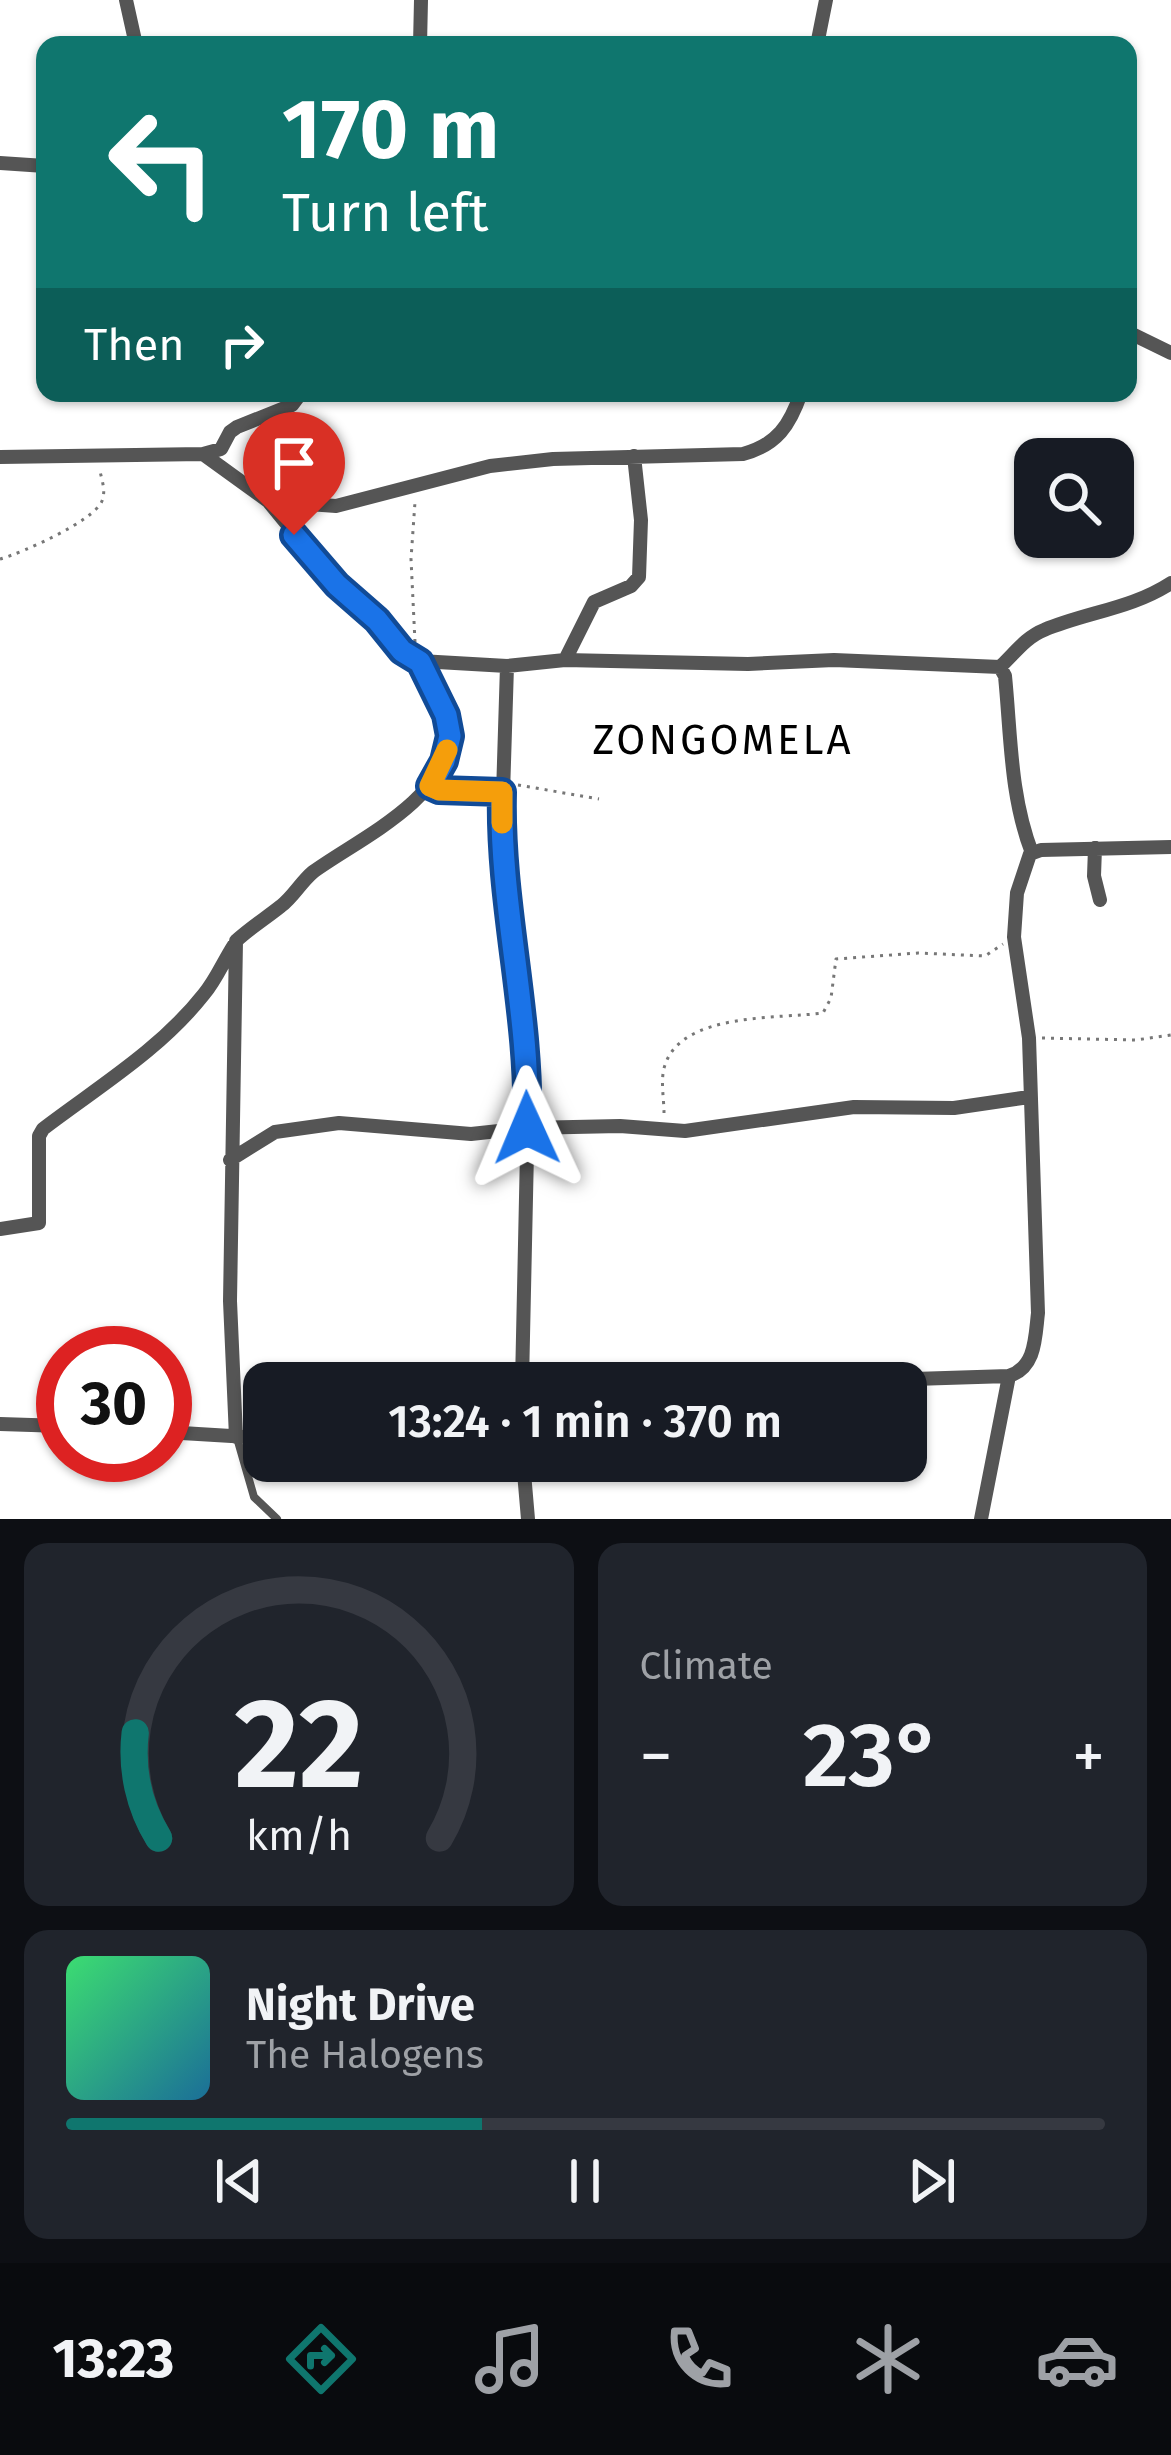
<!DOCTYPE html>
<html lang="en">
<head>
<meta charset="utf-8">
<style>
  body { margin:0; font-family:"Fira Sans",sans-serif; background:#20242c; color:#f1f3f6; height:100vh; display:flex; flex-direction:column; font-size:45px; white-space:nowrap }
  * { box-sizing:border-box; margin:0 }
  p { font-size:39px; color:#9ea1a6 }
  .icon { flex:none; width:66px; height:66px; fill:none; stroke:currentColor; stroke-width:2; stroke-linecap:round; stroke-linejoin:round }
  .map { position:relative; height:1519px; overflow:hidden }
  .sheet { display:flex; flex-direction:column; gap:24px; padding:24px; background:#0d0f14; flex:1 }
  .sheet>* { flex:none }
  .guide { position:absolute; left:36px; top:36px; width:1101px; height:366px; border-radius:24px; box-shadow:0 3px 9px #0004; background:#0f766e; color:#fff; overflow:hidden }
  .fabs { position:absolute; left:1014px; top:438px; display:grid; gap:24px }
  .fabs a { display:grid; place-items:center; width:120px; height:120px; border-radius:24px; background:#171b24; box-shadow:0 3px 9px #0004; font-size:60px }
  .speed { position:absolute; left:36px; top:1326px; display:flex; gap:24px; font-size:60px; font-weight:700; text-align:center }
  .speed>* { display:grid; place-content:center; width:156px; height:156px; border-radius:50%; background:#171b24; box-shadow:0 3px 9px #0004; line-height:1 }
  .speed .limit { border:18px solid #d22; background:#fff; color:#111 }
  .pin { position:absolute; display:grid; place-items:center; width:102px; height:102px; color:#fff; margin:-123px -51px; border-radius:50% 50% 50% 0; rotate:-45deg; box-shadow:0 0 12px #0007 }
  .pin .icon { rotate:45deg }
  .me { position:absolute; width:132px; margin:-66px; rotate:359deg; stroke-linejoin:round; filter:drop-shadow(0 0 9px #0008) }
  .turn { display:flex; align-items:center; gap:42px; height:252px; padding:0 48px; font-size:54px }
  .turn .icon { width:156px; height:156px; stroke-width:2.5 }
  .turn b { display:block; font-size:84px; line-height:102px }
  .then { display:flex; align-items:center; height:114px; padding:0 48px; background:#0003; gap:24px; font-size:45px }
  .big { font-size:90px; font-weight:600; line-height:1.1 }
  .sheet .widget { flex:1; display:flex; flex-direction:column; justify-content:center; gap:18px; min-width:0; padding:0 42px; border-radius:24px; background:#20242c }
  .sheet .dial { align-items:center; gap:0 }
  .dial svg { height:312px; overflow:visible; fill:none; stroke:#363941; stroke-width:7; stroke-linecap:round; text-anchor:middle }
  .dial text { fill:#f1f3f6; stroke:none }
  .song { display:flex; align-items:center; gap:36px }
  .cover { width:144px; height:144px; border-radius:18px; background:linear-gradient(135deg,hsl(140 70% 55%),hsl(200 70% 35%)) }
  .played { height:12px; border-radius:6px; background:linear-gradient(90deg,#0f766e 40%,#363941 40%) }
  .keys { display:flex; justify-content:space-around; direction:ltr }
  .heat { display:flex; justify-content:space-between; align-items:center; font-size:66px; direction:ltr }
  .sheet .tiles { flex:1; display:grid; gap:24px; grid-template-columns:1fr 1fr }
  .widget:last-child { grid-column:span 2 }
  .trip { position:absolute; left:243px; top:1362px; width:684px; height:120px; border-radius:24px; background:#171b24; box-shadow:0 3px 9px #0004; font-weight:600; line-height:120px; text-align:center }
  .menu { display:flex; height:192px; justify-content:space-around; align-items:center; background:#090b0e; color:#9ea1a6 }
  .menu .icon { width:84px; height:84px }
  .menu .on { color:#0f766e }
  .menu b { font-size:54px; color:#f1f3f6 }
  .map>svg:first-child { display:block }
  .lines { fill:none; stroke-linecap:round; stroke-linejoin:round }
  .path { stroke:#777; stroke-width:3; stroke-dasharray:3 6; stroke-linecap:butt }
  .lane { stroke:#555; stroke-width:8 }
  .street { stroke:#555; stroke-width:14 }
  .route-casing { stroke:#114b97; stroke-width:30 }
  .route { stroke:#1a73e8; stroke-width:21 }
  .slow { stroke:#f59e0b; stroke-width:21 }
  .labels { text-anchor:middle; stroke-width:12; stroke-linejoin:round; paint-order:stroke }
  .quarter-label { font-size:42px; letter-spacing:3px; fill:#000; stroke:#fff }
</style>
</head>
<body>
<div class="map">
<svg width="1171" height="1519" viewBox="0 0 1171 1519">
  <rect width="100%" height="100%" fill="#fff"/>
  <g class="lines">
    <path class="path" d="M0,559C22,553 94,521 102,501C106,491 102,481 100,471
      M415,642L411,559L415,502
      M518,785L599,799
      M1042,1038L1136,1040L1171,1035
      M664,1113C664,1098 660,1079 665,1065C682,1012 779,1019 823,1013L831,998L836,959L918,953L985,956L1003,944"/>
    <path class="lane" d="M237,1438L254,1497L277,1519"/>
    <path class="street" d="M126,0L136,45
      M420,45L421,0
      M817,45L826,0
      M0,163L45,166
      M1128,332L1171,353
      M203,454L221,449L230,432L237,427L292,405L301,393
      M0,457L203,454L268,501L337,585L377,620L405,653L420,661L507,666L565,660L748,664L834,660L1000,667L1005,676C1011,736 1010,796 1032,853
      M268,501L336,506L490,466L553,459L743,454C777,445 790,425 801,393
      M565,660L594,602L631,586L639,577L641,520L634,456
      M507,666L502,826L512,948L524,1026L528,1105L522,1383
      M1000,667C1014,654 1026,637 1044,630C1087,612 1131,609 1171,583
      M430,786L439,790L502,792
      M1095,848L1094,876L1100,900
      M230,1160L275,1132L339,1123L471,1134L527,1128L620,1126L685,1131L854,1107L954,1108L1029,1097
      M0,1229L39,1223V1136L43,1129C98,1087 160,1050 204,994C216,980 223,962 234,945
      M787,1383L1009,1376C1036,1367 1035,1338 1038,1313L1029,1038L1014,937L1017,893L1030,854L1041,850L1171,847
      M0,1424L63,1426
      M165,1432L264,1438
      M236,1437L230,1301L236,941C250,928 266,918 281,906C293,897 301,882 313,872C357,840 444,801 450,739C452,713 431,684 420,661
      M523,1461L528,1519
      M981,1519L1009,1376"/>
  </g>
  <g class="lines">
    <defs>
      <path id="route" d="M294,535L337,585L377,620L402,651L420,662L446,715L450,736L444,761L430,786L439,790L502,792C499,905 531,1015 527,1128"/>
    </defs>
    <use href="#route" class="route-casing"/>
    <use href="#route" class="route"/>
    <path class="slow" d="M447,750L430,786L439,790L502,792V823"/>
  </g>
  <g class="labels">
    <g class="quarter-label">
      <text x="723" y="754">ZONGOMELA</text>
    </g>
  </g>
</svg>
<div class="fabs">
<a><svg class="icon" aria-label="search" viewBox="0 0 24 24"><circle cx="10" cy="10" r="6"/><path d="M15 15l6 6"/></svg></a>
</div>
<div class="speed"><div class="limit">30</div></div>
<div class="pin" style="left:294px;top:535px;background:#d93025"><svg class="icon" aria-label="arrive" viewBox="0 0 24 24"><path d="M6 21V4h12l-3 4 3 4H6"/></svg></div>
<svg class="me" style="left:527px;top:1128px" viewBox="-20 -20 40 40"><path d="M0-17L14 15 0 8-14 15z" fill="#1a73e8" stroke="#fff" stroke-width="4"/></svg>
<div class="trip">13:24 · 1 min · 370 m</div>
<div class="guide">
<div class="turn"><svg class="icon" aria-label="left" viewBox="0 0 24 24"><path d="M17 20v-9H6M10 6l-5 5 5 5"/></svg><div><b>170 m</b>Turn left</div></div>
<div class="then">Then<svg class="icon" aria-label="right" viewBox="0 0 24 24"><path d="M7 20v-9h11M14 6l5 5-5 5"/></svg></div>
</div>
</div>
<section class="sheet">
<div class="tiles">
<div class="widget dial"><svg viewBox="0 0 100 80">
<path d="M14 69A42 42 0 1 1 86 69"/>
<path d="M14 69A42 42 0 0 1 8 42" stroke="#0f766e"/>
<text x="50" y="56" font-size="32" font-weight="700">22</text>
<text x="50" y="72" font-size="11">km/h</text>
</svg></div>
<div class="widget"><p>Climate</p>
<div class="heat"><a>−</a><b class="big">23°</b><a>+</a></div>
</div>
<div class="widget">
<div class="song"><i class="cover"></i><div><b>Night Drive</b><p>The Halogens</p></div></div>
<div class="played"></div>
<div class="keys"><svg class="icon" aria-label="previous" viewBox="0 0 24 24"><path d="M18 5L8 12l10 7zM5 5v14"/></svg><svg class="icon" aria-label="pause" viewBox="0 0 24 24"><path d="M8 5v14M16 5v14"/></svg><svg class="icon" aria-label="next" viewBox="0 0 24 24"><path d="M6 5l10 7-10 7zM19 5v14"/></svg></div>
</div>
</div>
</section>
<nav class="menu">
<b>13:23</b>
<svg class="icon on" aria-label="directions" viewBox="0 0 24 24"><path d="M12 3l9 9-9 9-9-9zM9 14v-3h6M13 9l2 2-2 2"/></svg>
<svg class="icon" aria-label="music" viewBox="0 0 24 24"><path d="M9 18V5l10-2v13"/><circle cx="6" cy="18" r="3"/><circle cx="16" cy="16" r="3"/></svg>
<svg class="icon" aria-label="phone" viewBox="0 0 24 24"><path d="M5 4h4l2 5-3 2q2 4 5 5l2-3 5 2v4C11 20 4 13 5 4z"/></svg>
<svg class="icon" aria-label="climate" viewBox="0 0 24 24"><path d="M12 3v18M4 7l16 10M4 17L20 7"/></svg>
<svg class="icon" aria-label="car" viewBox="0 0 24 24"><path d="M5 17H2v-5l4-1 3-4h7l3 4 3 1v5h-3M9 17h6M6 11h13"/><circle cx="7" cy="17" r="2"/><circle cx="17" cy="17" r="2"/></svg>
</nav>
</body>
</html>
